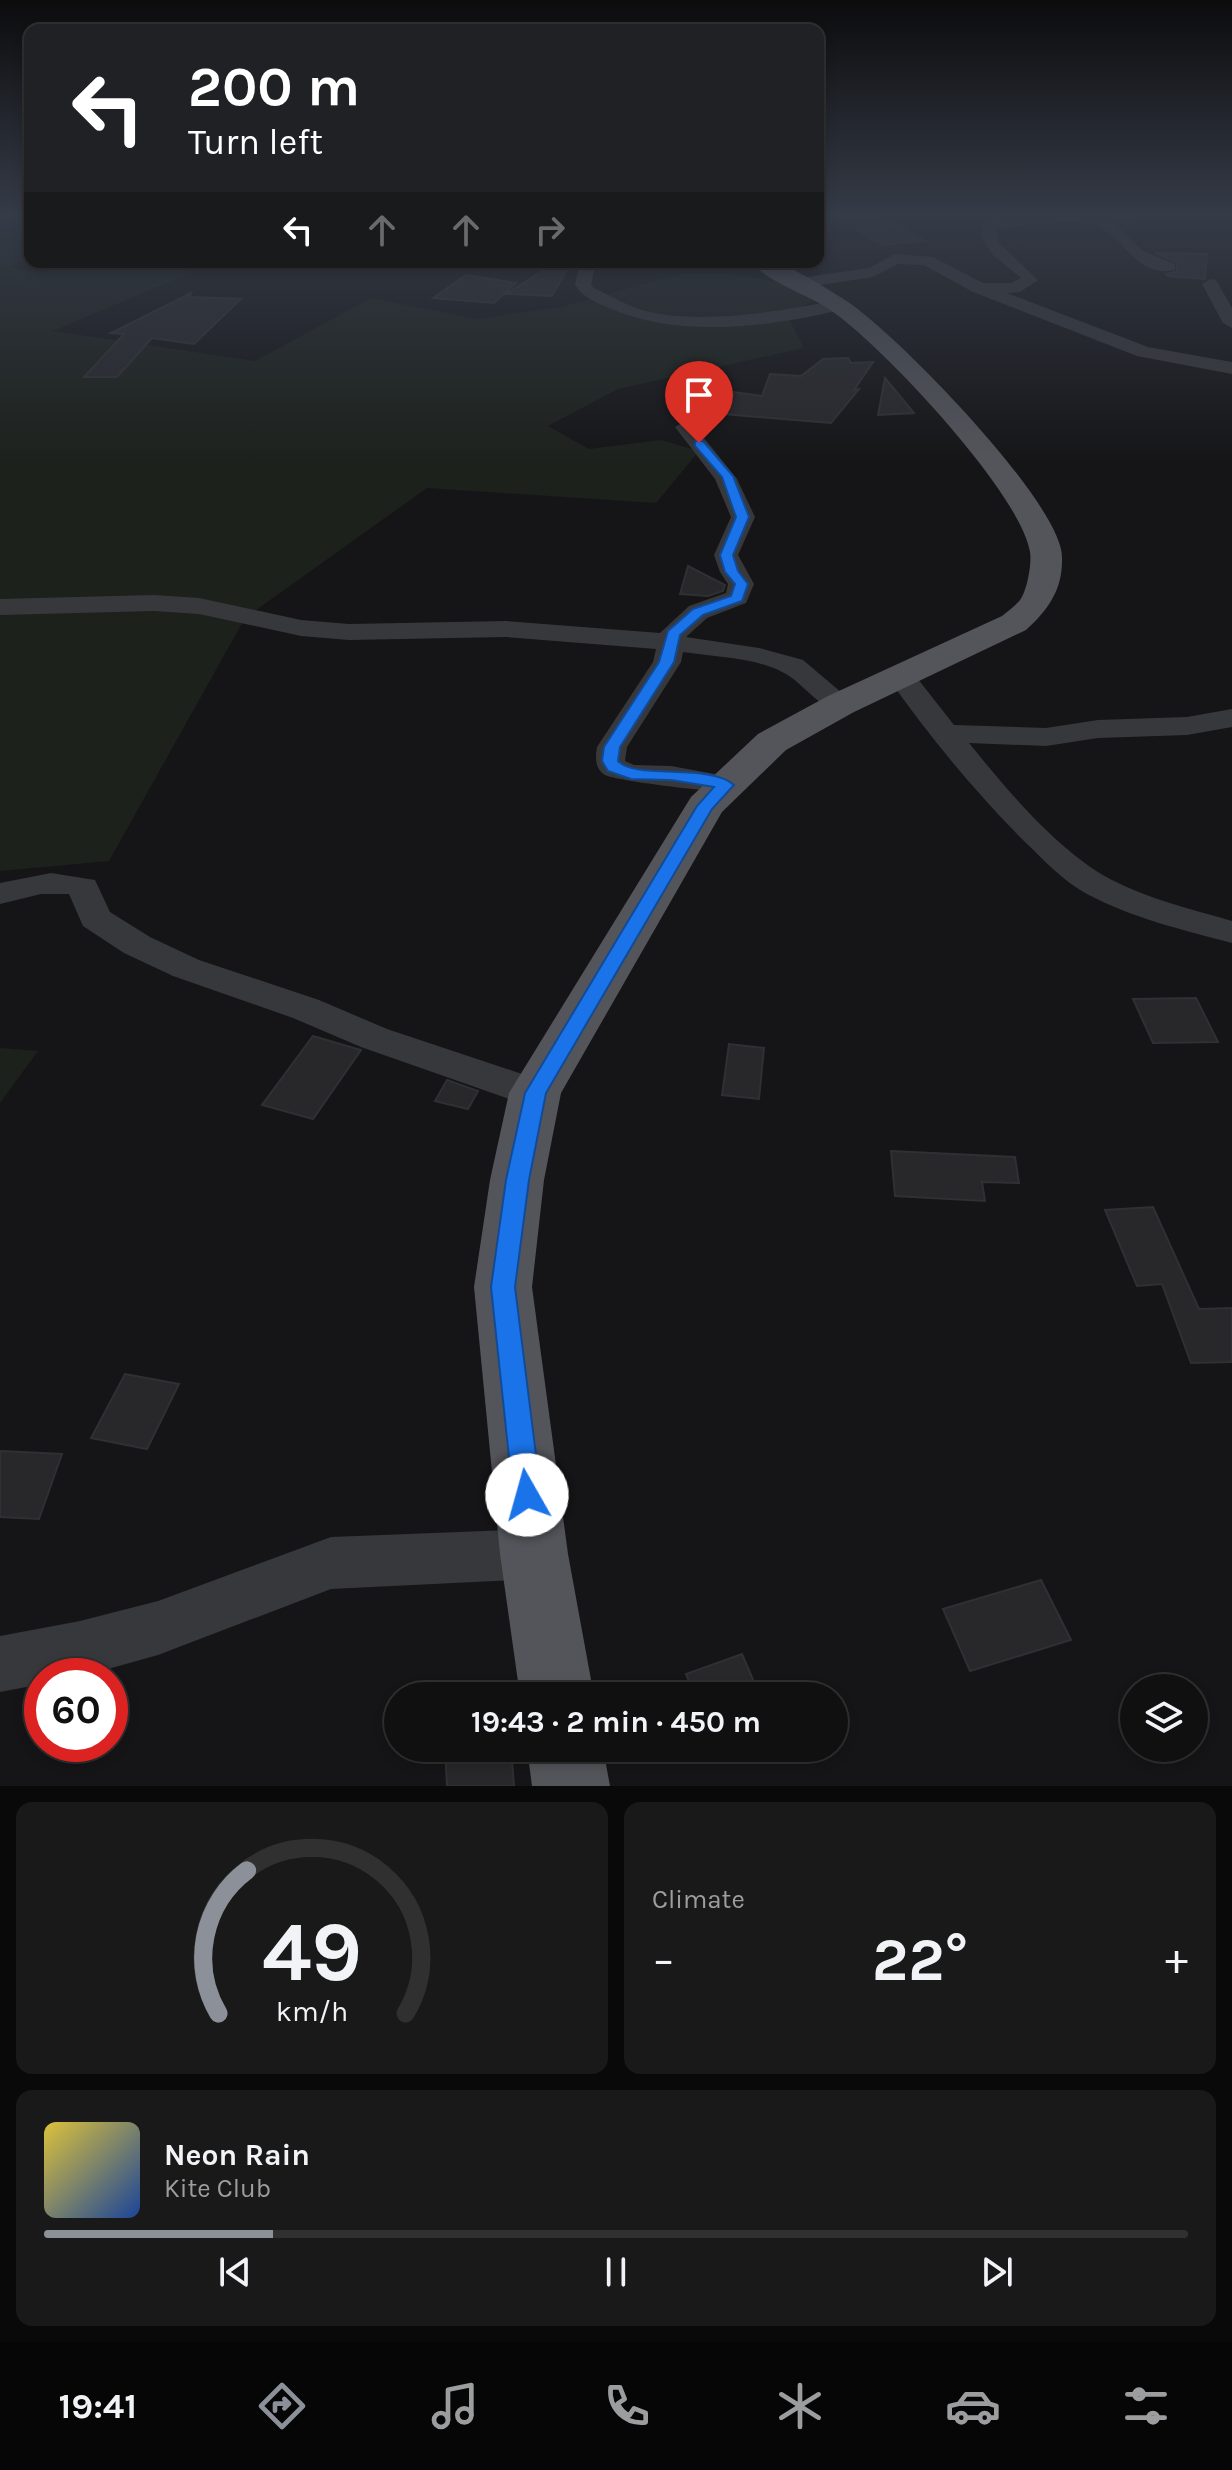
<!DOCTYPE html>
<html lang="en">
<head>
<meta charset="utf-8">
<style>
  body { margin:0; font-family:Karla,sans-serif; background:#19191a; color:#f1f3f6; height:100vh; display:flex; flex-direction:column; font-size:30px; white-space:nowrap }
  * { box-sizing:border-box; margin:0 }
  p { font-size:26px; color:#9c9d9f }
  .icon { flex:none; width:44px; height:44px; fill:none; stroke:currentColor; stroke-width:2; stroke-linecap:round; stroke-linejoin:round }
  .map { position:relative; height:1786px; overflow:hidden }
  .sheet { display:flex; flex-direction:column; gap:16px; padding:16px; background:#090909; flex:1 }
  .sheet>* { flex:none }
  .top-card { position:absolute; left:24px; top:24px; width:800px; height:244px; border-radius:16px; box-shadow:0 4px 12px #0003,0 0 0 2px #303031; background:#202124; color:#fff; overflow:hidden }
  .tools { position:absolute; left:1120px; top:1674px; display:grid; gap:16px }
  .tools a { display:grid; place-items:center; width:88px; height:88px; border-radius:50%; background:#101011; box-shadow:0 4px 12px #0003,0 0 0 2px #303031; font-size:40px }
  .speed { position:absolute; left:24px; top:1658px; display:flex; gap:16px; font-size:40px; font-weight:700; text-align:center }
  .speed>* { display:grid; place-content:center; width:104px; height:104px; border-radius:50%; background:#101011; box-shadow:0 4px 12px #0003,0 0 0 2px #303031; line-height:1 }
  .speed .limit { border:12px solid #d22; background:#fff; color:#111 }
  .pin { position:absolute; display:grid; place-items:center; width:68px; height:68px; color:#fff; margin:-82px -34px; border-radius:50% 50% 50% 0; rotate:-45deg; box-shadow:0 0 8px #0007 }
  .pin .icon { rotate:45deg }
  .me { position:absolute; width:88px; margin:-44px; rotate:353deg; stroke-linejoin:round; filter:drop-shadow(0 0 6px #0008) }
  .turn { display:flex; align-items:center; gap:28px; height:168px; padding:0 32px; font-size:36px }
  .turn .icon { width:104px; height:104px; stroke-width:2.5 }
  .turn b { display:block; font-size:56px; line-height:68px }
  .lanes { display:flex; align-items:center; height:76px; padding:0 32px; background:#0003; justify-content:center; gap:40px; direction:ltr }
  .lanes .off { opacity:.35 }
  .big { font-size:60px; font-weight:700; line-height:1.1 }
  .sheet .widget { flex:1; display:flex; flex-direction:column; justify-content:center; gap:12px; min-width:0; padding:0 28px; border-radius:16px; background:#19191a }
  .sheet .dial { align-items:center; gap:0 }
  .dial svg { height:208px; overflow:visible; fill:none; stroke:#303031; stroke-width:7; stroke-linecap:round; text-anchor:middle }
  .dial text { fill:#f1f3f6; stroke:none }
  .song { display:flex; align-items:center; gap:24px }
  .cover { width:96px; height:96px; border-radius:12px; background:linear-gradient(135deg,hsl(50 70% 55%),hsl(220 70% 35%)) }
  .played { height:8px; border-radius:4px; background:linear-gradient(90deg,#8c9099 20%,#303031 20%) }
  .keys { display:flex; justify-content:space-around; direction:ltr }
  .heat { display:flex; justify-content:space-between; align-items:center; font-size:44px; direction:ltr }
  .sheet .tiles { flex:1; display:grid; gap:16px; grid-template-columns:1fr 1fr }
  .widget:last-child { grid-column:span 2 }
  .trip { position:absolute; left:384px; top:1682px; width:464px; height:80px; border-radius:40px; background:#101011; box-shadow:0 4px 12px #0003,0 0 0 2px #303031; font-weight:700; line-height:80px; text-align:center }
  .menu { display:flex; height:128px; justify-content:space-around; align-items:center; background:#060607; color:#9c9d9f }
  .menu .icon { width:56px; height:56px }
  .menu .selected { color:#8c9099 }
  .menu b { font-size:36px; color:#f1f3f6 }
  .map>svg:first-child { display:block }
  .green { fill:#1c211c }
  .building { fill:#28282b; stroke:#2f3033; stroke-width:2 }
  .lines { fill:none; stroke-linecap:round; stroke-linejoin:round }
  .minor { fill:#37383b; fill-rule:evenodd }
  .major { fill:#53555a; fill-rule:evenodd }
  .route { fill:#1a73e8; stroke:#114b97; stroke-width:2 }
</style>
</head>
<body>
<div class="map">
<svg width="1232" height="1786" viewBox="0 0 1232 1786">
  <rect width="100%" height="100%" fill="#151517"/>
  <path class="green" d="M0,216H30V259L9,267L37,273L80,262H144L193,272L53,331L255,361L371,298L478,319L565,306L679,274H732L778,282L813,298L790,321L804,348L618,389L548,426L589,449L661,440L699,451L656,503L427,488L245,618L109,861L0,871Z
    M0,1048L38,1051L0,1103Z"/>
  <path class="building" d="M831,216H880L925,241L883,245Z
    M1155,253L1207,254L1205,279L1168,276L1166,274L1177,272V262Z
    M557,262H571L552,296L506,294Z
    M466,275L516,283L494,303L433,298Z
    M191,293L189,297L241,299L194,344L152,338L117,377H84L124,334L111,333Z
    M848,358L851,363L873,362L854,390L859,389L831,423L687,411L712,389L762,396L770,374L801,376L823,359Z
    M885,378L914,413L878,415Z
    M688,566L725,585L723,591L708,596L680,594Z
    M1196,998L1218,1042L1153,1043L1133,999Z
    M313,1036L361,1050L313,1119L262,1105Z
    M729,1044L764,1048L759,1099L722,1095Z
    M447,1080L478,1091L468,1109L435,1101Z
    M891,1151L1015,1157L1019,1183L982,1182L985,1201L895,1196Z
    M1153,1207L1199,1309L1232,1308V1362L1191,1363L1162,1284L1137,1286L1105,1210Z
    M125,1374L179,1384L147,1449L91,1438Z
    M0,1451L62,1454L39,1519L0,1517Z
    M1041,1580L1071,1640L970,1671L943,1609Z
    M742,1654L760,1696H695L686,1674Z
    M445,1748H511L514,1786H447Z"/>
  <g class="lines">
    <path class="minor" d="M986,216H1000V219L1134,216L1127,220L1112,221L1143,251L1175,264V270C1139,278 1126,242 1102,228C1082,216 1022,227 996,228L999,243L1038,280L1020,292L1007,293L1148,347L1232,362V374L1137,356L973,292L924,265L898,264L873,277L800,288L792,283L800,278L869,268L895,254L933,257L983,283H1011L1021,278L992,254L981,236Z
      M580,262H596L591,285L594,288C611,296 628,306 646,311C700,325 783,311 838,300L847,305L844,309C772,327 678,339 609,308C595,302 584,298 575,285Z
      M1210,279L1216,280L1232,308V328L1223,323L1202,284Z
      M685,421L692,423L737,479L755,517L738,555L754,584L746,603L707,618L686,637L759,648L803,660L855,704L851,710C822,717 806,683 782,672C754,657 714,657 683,652L681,662L627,747L625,761L634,765L671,766L737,778L741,785L737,792C726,794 615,781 605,775C595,769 595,758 597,747L653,662L656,649L506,637L349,640L301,636L199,614L154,611L0,615V599L154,595L199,598L301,620L349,624L506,621L660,633L689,606L726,593L728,584L720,572L714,555L731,517L715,479L675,427Z
      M900,667L910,669L954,725L1046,728L1098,720L1187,717L1232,709V727L1187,735L1098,738L1046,746L969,743C1007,790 1057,850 1110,879C1148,899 1191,909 1232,921V943C1183,930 1132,918 1087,894C1064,882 1045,861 1026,843C974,791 928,735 886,675L890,669Z
      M51,873L95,880L110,912L150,937L199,960L319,1000L387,1029L549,1083L555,1093L549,1103L535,1107L521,1103L361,1047L293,1018L173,976L124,953L83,926L69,894H41L0,904V883Z
      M534,1529L553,1536L560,1554L553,1572L534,1579L331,1589L158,1655L83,1676H42V1684L0,1692V1636L80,1621L158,1601L331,1537Z"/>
    <path class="major" d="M751,262C758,262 768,260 775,262C789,265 831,291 845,300C893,330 1062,503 1062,557C1063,589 1049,609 1026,630L854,712L786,750L722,812L561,1093L544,1180L532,1287L568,1554L594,1696H520L500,1554L474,1287L490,1180L509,1093L691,797L758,734L828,696L1002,616C1008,611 1015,606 1020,600C1027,591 1032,563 1030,552C1020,492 881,344 829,309C808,295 766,281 751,262Z
      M527,1748H603L610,1786H532Z"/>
  </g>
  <linearGradient id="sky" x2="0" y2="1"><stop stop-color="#0c0c0d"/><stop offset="0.46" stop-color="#353b47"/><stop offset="1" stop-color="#353b47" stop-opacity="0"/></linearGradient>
  <rect width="1232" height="466" fill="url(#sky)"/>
  <path class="route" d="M695,441H703L733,476L749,517L733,555L738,571L748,584L742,601L703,615L680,635L674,662L620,747L618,761C635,780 710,763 734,785L712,809L546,1093L529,1180L515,1287L541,1495L537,1504L527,1507L517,1504L513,1495L491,1287L506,1180L525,1093L697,806L714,787L671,780L631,779L608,771L602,761L604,747L659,662L668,631L693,609L731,596L735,584L725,572L720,555L736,517L722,477L695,446Z"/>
</svg>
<div class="tools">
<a><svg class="icon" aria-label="layers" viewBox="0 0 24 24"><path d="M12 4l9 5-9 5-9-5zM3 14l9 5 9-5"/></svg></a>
</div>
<div class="speed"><div class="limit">60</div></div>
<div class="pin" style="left:699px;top:443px;background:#d93025"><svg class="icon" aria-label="arrive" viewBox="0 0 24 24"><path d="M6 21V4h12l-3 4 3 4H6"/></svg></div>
<svg class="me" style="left:527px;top:1495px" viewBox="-20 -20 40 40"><circle r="19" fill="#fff"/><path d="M0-13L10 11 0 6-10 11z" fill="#1a73e8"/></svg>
<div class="trip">19:43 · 2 min · 450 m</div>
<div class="top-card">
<div class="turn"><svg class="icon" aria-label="left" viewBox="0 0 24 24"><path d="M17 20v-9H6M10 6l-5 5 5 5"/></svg><div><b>200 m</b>Turn left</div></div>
<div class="lanes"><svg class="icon" aria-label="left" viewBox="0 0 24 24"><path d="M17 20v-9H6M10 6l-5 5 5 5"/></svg><svg class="icon off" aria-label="ahead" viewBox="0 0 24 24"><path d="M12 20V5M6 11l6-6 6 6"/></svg><svg class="icon off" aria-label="ahead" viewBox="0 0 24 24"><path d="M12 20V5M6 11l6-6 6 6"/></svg><svg class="icon off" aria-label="right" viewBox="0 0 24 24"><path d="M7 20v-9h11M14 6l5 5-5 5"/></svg></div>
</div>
</div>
<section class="sheet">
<div class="tiles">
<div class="widget dial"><svg viewBox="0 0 100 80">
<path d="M14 69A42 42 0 1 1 86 69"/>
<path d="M14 69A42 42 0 0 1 25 14" stroke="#8c9099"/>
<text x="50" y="56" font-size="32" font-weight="700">49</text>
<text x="50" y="72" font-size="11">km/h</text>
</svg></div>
<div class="widget"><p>Climate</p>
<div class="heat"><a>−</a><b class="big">22°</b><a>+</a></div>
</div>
<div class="widget">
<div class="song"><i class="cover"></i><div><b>Neon Rain</b><p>Kite Club</p></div></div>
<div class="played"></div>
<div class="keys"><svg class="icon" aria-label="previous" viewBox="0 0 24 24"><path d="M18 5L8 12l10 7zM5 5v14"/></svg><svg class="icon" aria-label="pause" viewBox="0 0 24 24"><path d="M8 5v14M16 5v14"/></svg><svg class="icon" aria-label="next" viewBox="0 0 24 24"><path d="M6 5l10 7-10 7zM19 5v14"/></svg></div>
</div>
</div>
</section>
<nav class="menu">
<b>19:41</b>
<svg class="icon selected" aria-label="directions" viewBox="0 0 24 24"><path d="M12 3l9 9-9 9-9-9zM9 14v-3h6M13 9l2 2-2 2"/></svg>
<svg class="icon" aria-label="music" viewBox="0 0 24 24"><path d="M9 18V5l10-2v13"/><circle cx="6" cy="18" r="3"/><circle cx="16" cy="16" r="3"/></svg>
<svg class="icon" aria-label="phone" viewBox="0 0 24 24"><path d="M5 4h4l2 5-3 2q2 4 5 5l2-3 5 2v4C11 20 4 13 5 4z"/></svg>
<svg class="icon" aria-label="climate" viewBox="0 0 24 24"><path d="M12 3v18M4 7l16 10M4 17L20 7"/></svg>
<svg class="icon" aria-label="car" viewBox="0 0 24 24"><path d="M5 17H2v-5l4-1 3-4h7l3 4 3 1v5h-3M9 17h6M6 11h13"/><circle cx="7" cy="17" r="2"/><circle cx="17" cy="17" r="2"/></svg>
<svg class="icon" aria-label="filters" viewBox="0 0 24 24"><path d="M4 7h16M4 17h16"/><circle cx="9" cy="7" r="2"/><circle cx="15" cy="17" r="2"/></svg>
</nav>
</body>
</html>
